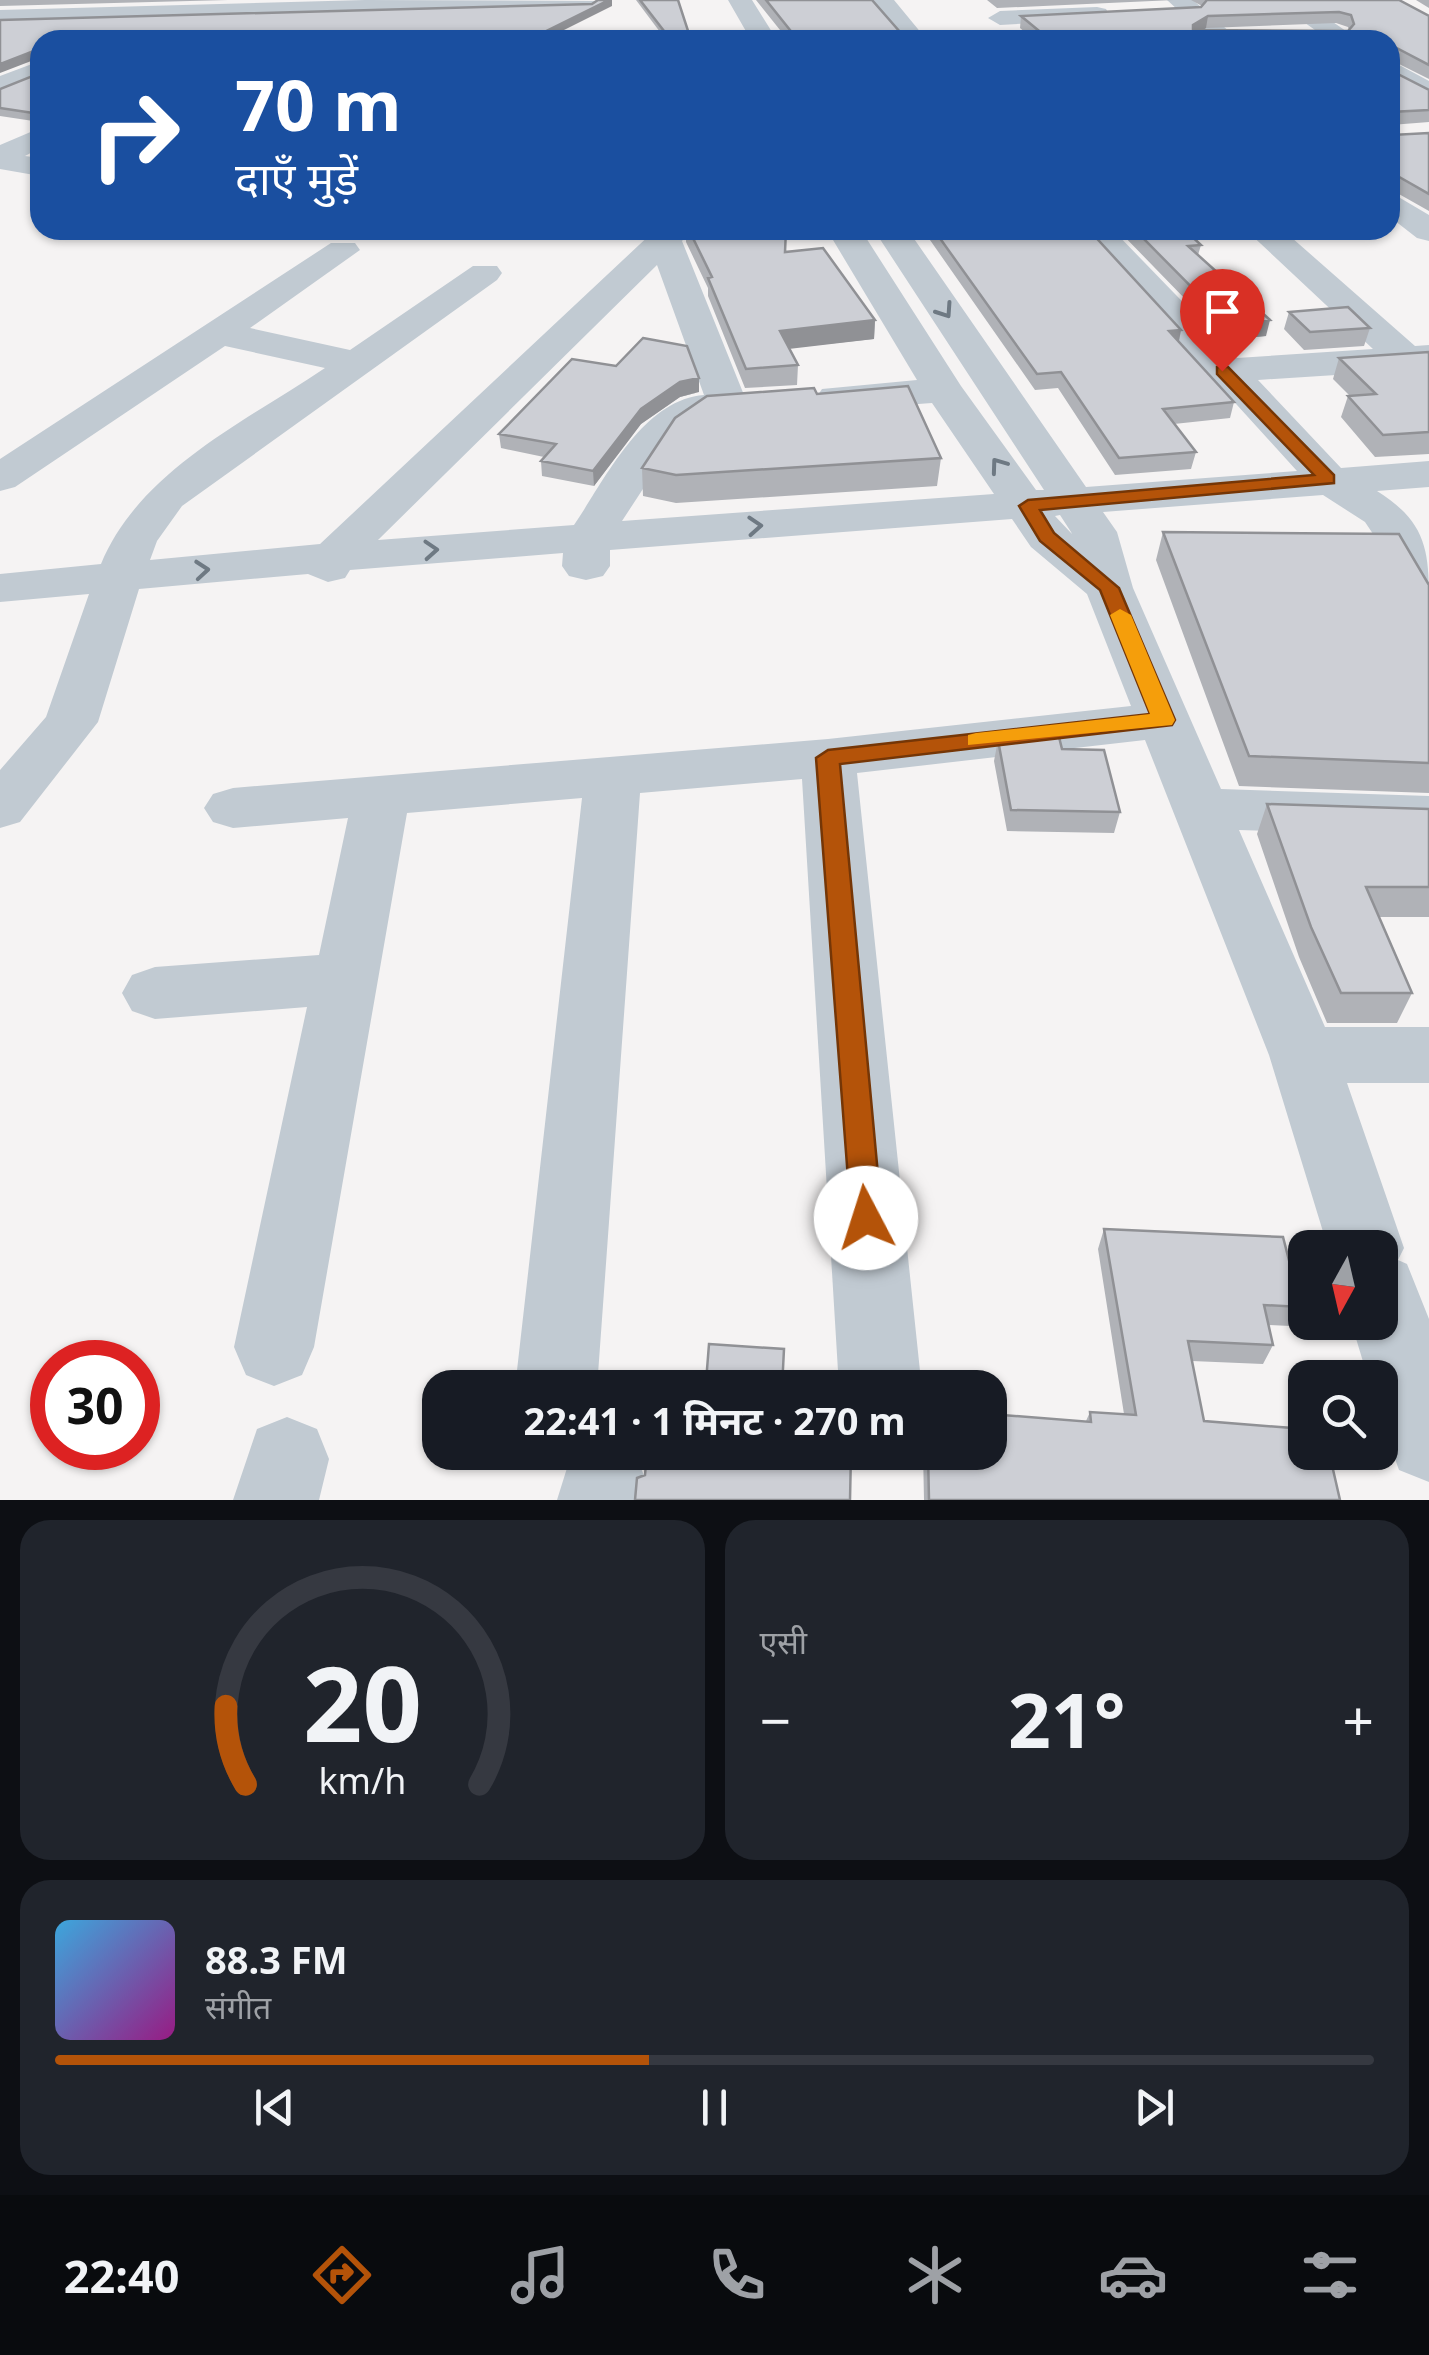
<!DOCTYPE html>
<html lang="hi">
<head>
<meta charset="utf-8">
<style>
  body { margin:0; font-family:"Noto Sans","Noto Sans Devanagari",sans-serif; background:#20242c; color:#f1f3f6; height:100vh; display:flex; flex-direction:column; font-size:38px; white-space:nowrap }
  * { box-sizing:border-box; margin:0 }
  p { font-size:32px; color:#9ea1a6 }
  .icon { flex:none; width:55px; height:55px; fill:none; stroke:currentColor; stroke-width:2; stroke-linecap:round; stroke-linejoin:round }
  .map { position:relative; height:1500px; overflow:hidden }
  .details { display:flex; flex-direction:column; gap:20px; padding:20px; background:#0d0f14; flex:1 }
  .details>* { flex:none }
  .top-card { position:absolute; left:30px; top:30px; width:1370px; height:210px; border-radius:30px; box-shadow:0 2px 8px #0004; background:#1a4fa0; color:#fff; overflow:hidden }
  .needle { width:65px; rotate:188deg }
  .tools { position:absolute; left:1288px; top:1230px; display:grid; gap:20px }
  .tools a { display:grid; place-items:center; width:110px; height:110px; border-radius:20px; background:#171b24; box-shadow:0 2px 8px #0004; font-size:50px }
  .speed { position:absolute; left:30px; top:1340px; display:flex; gap:20px; font-size:50px; font-weight:700; text-align:center }
  .speed>* { display:grid; place-content:center; width:130px; height:130px; border-radius:50%; background:#171b24; box-shadow:0 2px 8px #0004; line-height:1 }
  .speed .limit { border:15px solid #d22; background:#fff; color:#111 }
  .pin { position:absolute; display:grid; place-items:center; width:85px; height:85px; color:#fff; margin:-102px -42px; border-radius:50% 50% 50% 0; rotate:-45deg; box-shadow:0 0 10px #0007 }
  .pin .icon { rotate:45deg }
  .me { position:absolute; width:110px; margin:-55px; rotate:355deg; stroke-linejoin:round; filter:drop-shadow(0 0 8px #0008) }
  .turn { display:flex; align-items:center; gap:35px; height:210px; padding:0 40px; font-size:45px }
  .turn .icon { width:130px; height:130px; stroke-width:2.5 }
  .turn b { display:block; font-size:70px; line-height:85px }
  .big { font-size:75px; font-weight:700; line-height:1.1 }
  .details .tile { flex:1; display:flex; flex-direction:column; justify-content:center; gap:15px; min-width:0; padding:0 35px; border-radius:30px; background:#20242c }
  .details .dial { align-items:center; gap:0 }
  .dial svg { height:260px; overflow:visible; fill:none; stroke:#363941; stroke-width:7; stroke-linecap:round; text-anchor:middle }
  .dial text { fill:#f1f3f6; stroke:none }
  .song { display:flex; align-items:center; gap:30px }
  .cover { width:120px; height:120px; border-radius:15px; background:linear-gradient(135deg,hsl(200 70% 55%),hsl(310 70% 35%)) }
  .played { height:10px; border-radius:5px; background:linear-gradient(90deg,#b45309 45%,#363941 45%) }
  .keys { display:flex; justify-content:space-around; direction:ltr }
  .heat { display:flex; justify-content:space-between; align-items:center; font-size:55px; direction:ltr }
  .details .tiles { flex:1; display:grid; gap:20px; grid-template-columns:1fr 1fr }
  .tile:last-child { grid-column:span 2 }
  .trip { position:absolute; left:422px; top:1370px; width:585px; height:100px; border-radius:30px; background:#171b24; box-shadow:0 2px 8px #0004; font-weight:700; line-height:100px; text-align:center }
  .dock { display:flex; height:160px; justify-content:space-around; align-items:center; background:#090b0e; color:#9ea1a6 }
  .dock .icon { width:70px; height:70px }
  .dock .active { color:#b45309 }
  .dock b { font-size:45px; color:#f1f3f6 }
  .map>svg:first-child { display:block }
  .lines { fill:none; stroke-linecap:round; stroke-linejoin:round }
  .minor { fill:#c1cad2; fill-rule:evenodd }
  .wall { fill:#b0b2b7; fill-rule:evenodd }
  .shaded-wall { fill:#909195 }
  .building { fill:#cdcfd5; stroke:#909195; stroke-width:2.5; fill-rule:evenodd }
  .oneway { stroke:#6e7983 }
  .route { fill:#b45309; stroke:#753606; stroke-width:2.5 }
  .slow { fill:#f59e0b }
</style>
</head>
<body>
<div class="map">
<svg width="1429" height="1500" viewBox="0 0 1429 1500">
  <rect width="100%" height="100%" fill="#f5f3f3"/>
  <g class="lines">
    <path class="minor" d="M365,0L604,1L592,8L0,24V10Z
      M728,0H752L777,40H751Z
      M869,0H894L927,40H901Z
      M1167,0H1193L1238,39L1211,40Z
      M1273,0H1301L1359,40H1329Z
      M1097,7L1106,9L1109,14L1106,19L1000,25L988,18L1000,11Z
      M1390,60L1429,81V101L1390,80Z
      M40,61V79L0,94V76Z
      M40,128V148L25,156L40,158V176L0,169V145Z
      M1390,192L1429,215V241L1417,238L1390,217Z
      M655,230H691L682,241L744,395L756,405L750,414L706,419L673,443L622,521L994,494L932,403L836,410L822,407L816,398L822,389L917,380L827,230H861L961,386L1036,490H1044L874,230H908L1086,487L1297,471L1078,230H1113L1237,358L1373,349L1246,230H1283L1415,346L1429,345V369L1258,380L1341,468L1429,461V487L1377,491C1423,520 1429,546 1429,596L1412,592L1365,522L1323,495L1103,512L1117,532L1133,588L1221,789L1429,796V836L1239,830L1325,1027H1429V1083H1347L1404,1248L1398,1260L1407,1264L1429,1319V1482L1399,1470L1380,1417V1378H1368L1351,1322H1380V1248H1328L1269,1055L1145,740L857,773L920,1371L913,1388H845L838,1371L802,779L640,793L597,1388H515L582,798L407,813L314,1347L302,1375L274,1386L246,1375L234,1347L307,1007L155,1019L132,1011L122,993L132,975L155,967L319,955L348,818L233,828L213,822L204,808L213,794L233,788L828,739L1131,706L1087,594L1031,547L1012,519L610,550V566L603,576L586,580L569,576L562,566L563,553L350,570L345,578L328,582L308,574L139,589L98,722L20,822L0,828V770L46,717L89,594L0,602V574L101,564C139,471 245,422 325,368L225,346L15,487L0,491V459L331,243H355L360,250L250,328L350,350L473,266H497L502,273L497,280L182,506L157,541L150,560L320,544ZM657,265L704,395C642,400 605,480 574,525L378,540ZM1060,515L1071,532L1072,534L1055,516Z
      M287,1417L317,1429L329,1459L319,1500H233L257,1429Z
      M572,1452H634L646,1480L643,1500H557Z"/>
  </g>
  <path class="wall" d="M0,0H228L0,6Z
    M636,0H678L691,40H666Z
    M756,0H872L907,40H788Z
    M987,0H1174L997,8Z
    M1191,0H1399L1429,16V79L1391,60L1392,71L1429,90V122L1391,125L1392,135L1429,133V211L1390,189V40H1034L1020,28L1021,16L1201,7L1202,6ZM1336,23L1348,27L1349,30L1202,31L1206,28Z
    M1416,0H1429V8Z
    M40,73V122L0,116V89Z
    M686,230H786L785,252L875,320L874,339L789,348L798,365L797,385L745,388L708,296V288L686,242Z
    M923,230H1089L1181,330L1179,342L1234,402L1230,418L1174,424L1196,452L1191,469L1115,475L1058,388L1035,390Z
    M1118,230H1185L1201,245L1198,255L1266,336L1225,340Z
    M1289,312L1370,328L1364,346L1304,350L1284,329Z
    M1429,352V454L1375,457L1341,417L1348,396H1350L1333,379L1339,358Z
    M699,392L680,397L641,424L594,486L542,476L541,461L544,457L501,448L499,434Z
    M817,394L941,458L937,486L676,503L643,496L642,468Z
    M1163,532L1429,585V793L1239,786L1156,560Z
    M998,740L1062,749L1120,812L1114,833L1007,831L994,761Z
    M1267,804L1429,809V917H1379L1412,993L1397,1023H1327L1299,957L1257,834Z
    M1104,1229L1301,1307L1290,1326L1269,1325L1273,1345L1263,1364L1192,1361L1204,1421L1340,1500H924L923,1452H990L1086,1421L1090,1412L1124,1414L1098,1249Z
    M643,1452H851L645,1470Z"/>
  <path class="shaded-wall" d="M609,0H612V6L544,40H528Z
    M1208,16L1206,28L1191,37L1193,25Z
    M36,50L39,58L0,73V64Z
    M875,320L874,339L780,350V331Z
    M1270,320L1266,336L1225,340L1229,325Z
    M1181,330L1178,345L1169,331Z
    M699,378V392L680,397L641,424L594,486L593,471L641,409L680,382Z"/>
  <path class="building" d="M598,0H609L528,40H40V52L36,50L0,64V20L592,4Z
    M640,0H678L691,40H671Z
    M766,0H872L907,40H798Z
    M1207,0H1399L1429,16V65L1391,45L1392,71L1429,90V110L1391,112L1392,135L1429,133V194L1394,174L1390,186V40H1050L1021,16L1201,7ZM1339,12L1351,15L1354,24L1348,31L1193,30V25L1208,16Z
    M40,73V114L0,108V89Z
    M689,230H786L785,252L823,248L875,320L780,331L798,365L746,369L708,278L712,277Z
    M934,230H1089L1181,330L1169,331L1234,402L1163,409L1196,452L1119,458L1061,372L1037,374Z
    M1135,230H1185L1201,245L1188,246L1270,320L1229,325Z
    M1348,307L1370,328L1310,332L1289,312Z
    M643,338L687,346L699,378L680,382L641,409L593,471L541,461L556,444L499,434L572,359L616,366Z
    M1429,352V432L1383,435L1348,396L1376,394L1339,358Z
    M908,386L941,458L676,475L642,468L675,418L707,396L814,388L817,394Z
    M1163,532L1399,534L1429,585V763L1249,756Z
    M1058,733L1062,749L1104,750L1120,812L1011,810L998,740Z
    M1267,804L1429,809V887H1366L1412,993H1341L1311,927Z
    M1104,1229L1283,1237L1301,1307L1264,1305L1273,1345L1188,1341L1204,1421L1305,1429V1452H1329L1340,1500H929L928,1452H990V1414L1091,1422L1090,1412L1136,1415Z
    M709,1344L784,1349L782,1388H648L649,1378L706,1382Z
    M647,1452H851L850,1500H635L637,1478L645,1475Z"/>
  <defs><path id="oneway-chevron" d="M-2-3.5L2.5 0L-2 3.5" fill="none" stroke-width="1.6" stroke-linecap="round" stroke-linejoin="round" transform="scale(2.5)"/></defs>
  <g class="oneway">
    <use href="#oneway-chevron" transform="translate(945 311) rotate(56)"/>
    <use href="#oneway-chevron" transform="translate(998 465) rotate(-126)"/>
    <use href="#oneway-chevron" transform="translate(755 526) rotate(-4)"/>
    <use href="#oneway-chevron" transform="translate(431 550) rotate(-4)"/>
    <use href="#oneway-chevron" transform="translate(202 570) rotate(-5)"/>
  </g>
  <path class="route" d="M1217,367H1228L1334,475V483L1040,510L1054,533L1119,588L1175,720L1172,725L840,764L882,1218L877,1228L866,1232L856,1228L851,1218L816,758L828,750L1150,714L1100,590L1040,541L1019,506L1028,500L1314,475L1217,374Z"/>
  <path class="slow" d="M1120,609L1131,615L1175,720L1172,725L968,745V735L976,733L1150,714L1110,615Z"/>
</svg>
<div class="tools">
<a><svg class="needle" viewBox="-14 -14 28 28"><path d="M0-13l5 13h-10z" fill="#e53935"/><path d="M0 13l5-13h-10z" fill="#9ea1a6"/></svg></a>
<a><svg class="icon" aria-label="search" viewBox="0 0 24 24"><circle cx="10" cy="10" r="6"/><path d="M15 15l6 6"/></svg></a>
</div>
<div class="speed"><div class="limit">30</div></div>
<div class="pin" style="left:1222px;top:371px;background:#d93025"><svg class="icon" aria-label="arrive" viewBox="0 0 24 24"><path d="M6 21V4h12l-3 4 3 4H6"/></svg></div>
<svg class="me" style="left:866px;top:1218px" viewBox="-20 -20 40 40"><circle r="19" fill="#fff"/><path d="M0-13L10 11 0 6-10 11z" fill="#b45309"/></svg>
<div class="trip">22:41 · 1 मिनट · 270 m</div>
<div class="top-card">
<div class="turn"><svg class="icon" aria-label="right" viewBox="0 0 24 24"><path d="M7 20v-9h11M14 6l5 5-5 5"/></svg><div><b>70 m</b>दाएँ मुड़ें</div></div>
</div>
</div>
<section class="details">
<div class="tiles">
<div class="tile dial"><svg viewBox="0 0 100 80">
<path d="M14 69A42 42 0 1 1 86 69"/>
<path d="M14 69A42 42 0 0 1 8 45" stroke="#b45309"/>
<text x="50" y="56" font-size="32" font-weight="700">20</text>
<text x="50" y="72" font-size="11">km/h</text>
</svg></div>
<div class="tile"><p>एसी</p>
<div class="heat"><a>−</a><b class="big">21°</b><a>+</a></div>
</div>
<div class="tile">
<div class="song"><i class="cover"></i><div><b>88.3 FM</b><p>संगीत</p></div></div>
<div class="played"></div>
<div class="keys"><svg class="icon" aria-label="previous" viewBox="0 0 24 24"><path d="M18 5L8 12l10 7zM5 5v14"/></svg><svg class="icon" aria-label="pause" viewBox="0 0 24 24"><path d="M8 5v14M16 5v14"/></svg><svg class="icon" aria-label="next" viewBox="0 0 24 24"><path d="M6 5l10 7-10 7zM19 5v14"/></svg></div>
</div>
</div>
</section>
<nav class="dock">
<b>22:40</b>
<svg class="icon active" aria-label="directions" viewBox="0 0 24 24"><path d="M12 3l9 9-9 9-9-9zM9 14v-3h6M13 9l2 2-2 2"/></svg>
<svg class="icon" aria-label="music" viewBox="0 0 24 24"><path d="M9 18V5l10-2v13"/><circle cx="6" cy="18" r="3"/><circle cx="16" cy="16" r="3"/></svg>
<svg class="icon" aria-label="phone" viewBox="0 0 24 24"><path d="M5 4h4l2 5-3 2q2 4 5 5l2-3 5 2v4C11 20 4 13 5 4z"/></svg>
<svg class="icon" aria-label="climate" viewBox="0 0 24 24"><path d="M12 3v18M4 7l16 10M4 17L20 7"/></svg>
<svg class="icon" aria-label="car" viewBox="0 0 24 24"><path d="M5 17H2v-5l4-1 3-4h7l3 4 3 1v5h-3M9 17h6M6 11h13"/><circle cx="7" cy="17" r="2"/><circle cx="17" cy="17" r="2"/></svg>
<svg class="icon" aria-label="filters" viewBox="0 0 24 24"><path d="M4 7h16M4 17h16"/><circle cx="9" cy="7" r="2"/><circle cx="15" cy="17" r="2"/></svg>
</nav>
</body>
</html>
